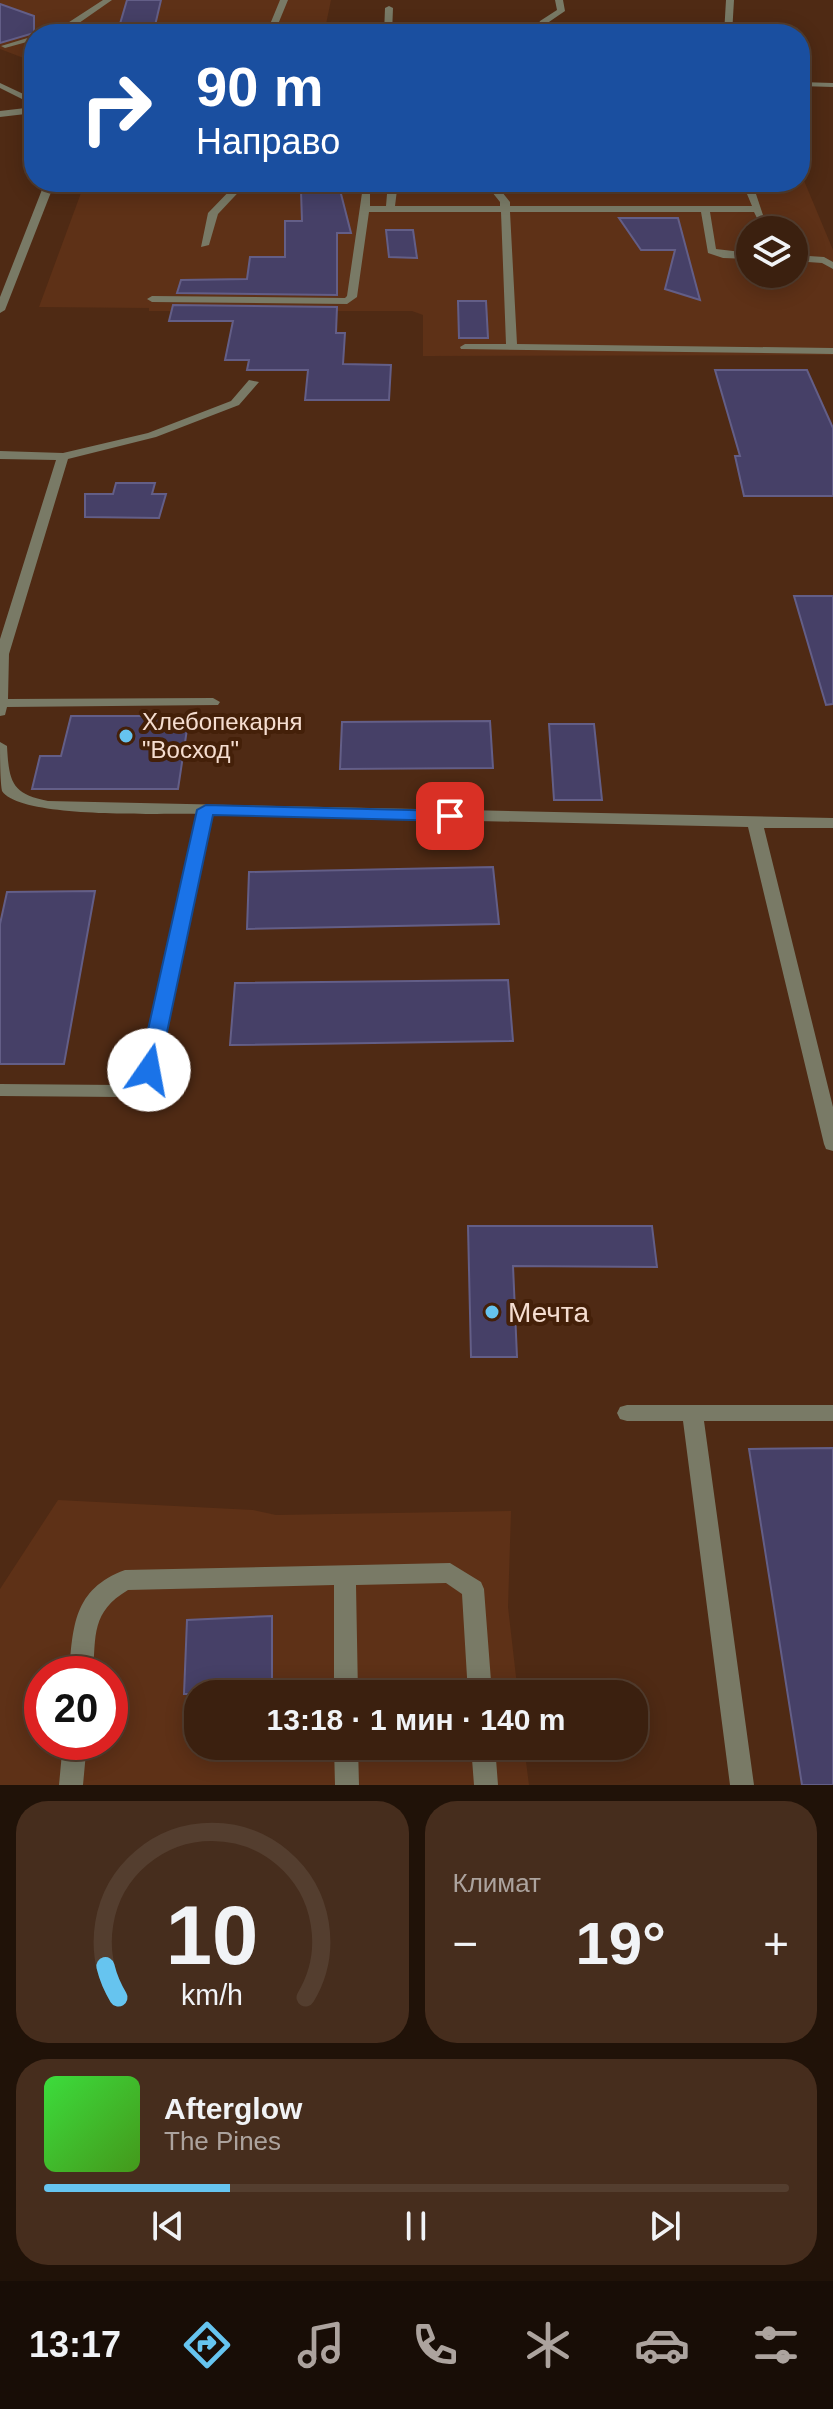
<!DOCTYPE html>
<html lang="ru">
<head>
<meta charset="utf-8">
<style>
  body { margin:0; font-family:Arial,sans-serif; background:#462d1d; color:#f1f3f6; height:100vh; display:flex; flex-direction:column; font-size:30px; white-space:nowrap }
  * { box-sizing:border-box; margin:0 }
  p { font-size:26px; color:#aca39e }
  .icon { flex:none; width:44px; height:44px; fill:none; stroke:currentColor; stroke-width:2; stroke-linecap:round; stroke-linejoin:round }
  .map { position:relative; height:1785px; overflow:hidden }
  .side { display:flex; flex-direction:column; gap:16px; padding:16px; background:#201208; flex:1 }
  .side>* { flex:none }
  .top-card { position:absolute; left:24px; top:24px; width:786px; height:168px; border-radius:32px; box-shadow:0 4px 20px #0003,0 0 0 2px #543e2f; background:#1a4fa0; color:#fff; overflow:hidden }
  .fabs { position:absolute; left:736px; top:216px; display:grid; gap:16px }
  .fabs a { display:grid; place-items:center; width:72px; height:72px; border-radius:50%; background:#3b200f; box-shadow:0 4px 20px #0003,0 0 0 2px #543e2f; font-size:40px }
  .speed { position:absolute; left:24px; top:1656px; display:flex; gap:16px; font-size:40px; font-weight:700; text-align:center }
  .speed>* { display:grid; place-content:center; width:104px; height:104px; border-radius:50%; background:#3b200f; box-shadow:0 4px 20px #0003,0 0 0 2px #543e2f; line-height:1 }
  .speed .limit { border:12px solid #d22; background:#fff; color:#111 }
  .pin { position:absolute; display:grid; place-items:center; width:68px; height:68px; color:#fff; margin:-34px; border-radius:16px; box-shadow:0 4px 12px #0006 }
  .me { position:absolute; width:88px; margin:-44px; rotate:12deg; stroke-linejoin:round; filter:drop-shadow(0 0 6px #0008) }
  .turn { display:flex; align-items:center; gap:28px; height:168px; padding:0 40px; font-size:36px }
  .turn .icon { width:104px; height:104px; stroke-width:2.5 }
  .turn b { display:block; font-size:56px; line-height:68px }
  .big { font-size:60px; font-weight:600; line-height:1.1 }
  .side .card { flex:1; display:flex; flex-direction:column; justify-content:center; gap:12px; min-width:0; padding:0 28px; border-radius:32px; background:#462d1d }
  .side .dial { align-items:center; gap:0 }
  .dial svg { height:208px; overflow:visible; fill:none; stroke:#543e2f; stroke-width:7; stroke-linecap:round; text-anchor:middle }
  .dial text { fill:#f1f3f6; stroke:none }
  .song { display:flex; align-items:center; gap:24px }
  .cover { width:96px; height:96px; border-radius:12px; background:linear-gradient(135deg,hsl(120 70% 55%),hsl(100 70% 35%)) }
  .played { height:8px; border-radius:4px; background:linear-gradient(90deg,#66c4ef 25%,#543e2f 25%) }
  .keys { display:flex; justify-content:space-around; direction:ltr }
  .heat { display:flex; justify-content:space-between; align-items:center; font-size:44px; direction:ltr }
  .side .tiles { flex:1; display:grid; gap:16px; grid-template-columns:1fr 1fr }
  .card:last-child { grid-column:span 2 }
  .trip { position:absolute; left:184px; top:1680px; width:464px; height:80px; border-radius:32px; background:#3b200f; box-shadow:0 4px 20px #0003,0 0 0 2px #543e2f; font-weight:600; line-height:80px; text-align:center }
  .menu { display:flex; height:128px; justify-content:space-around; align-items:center; background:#180d06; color:#aca39e }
  .menu .icon { width:56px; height:56px }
  .menu .selected { color:#66c4ef }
  .menu b { font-size:36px; color:#f1f3f6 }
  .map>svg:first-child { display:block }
  .built { fill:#5e3117; fill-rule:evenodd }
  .building { fill:#464067; stroke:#635e87; stroke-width:2 }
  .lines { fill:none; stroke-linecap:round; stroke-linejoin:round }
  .service { fill:#797a66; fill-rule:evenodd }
  .minor { fill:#797a66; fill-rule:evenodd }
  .tertiary { fill:#797a66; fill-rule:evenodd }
  .route { fill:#1a73e8; stroke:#114b97; stroke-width:2 }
  .poi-dot { fill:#66c4ef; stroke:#442009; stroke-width:3 }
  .labels { text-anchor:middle; stroke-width:8; stroke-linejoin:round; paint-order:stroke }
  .poi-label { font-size:24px; fill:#f5ddd0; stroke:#442009; text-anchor:start }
  .near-poi-label { font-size:28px; fill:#f5ddd0; stroke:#442009; text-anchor:start }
</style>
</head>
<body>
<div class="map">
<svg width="833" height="1785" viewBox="0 0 833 1785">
  <rect width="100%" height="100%" fill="#4f2a14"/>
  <path class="built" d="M0,0H331L324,34H34V62L0,49Z
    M800,171L833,250V355L423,356V315L412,311H149V308L39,307L85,182H800ZM750,230H794V274H750Z
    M58,1500L253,1510L276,1515L511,1511L508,1607L518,1694H198V1746H524L529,1785H0V1589ZM42,1674H110V1742H42Z"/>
  <path class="building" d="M127,0H161L153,34H117Z
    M0,4L34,16V33L0,43Z
    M340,190L351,233H337V295L177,293L181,280L247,279L250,257H285V221H302L301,191Z
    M619,218H678L700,300L665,289L675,250H641Z
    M386,230H413L417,258L389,257Z
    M458,301H486L488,338H459Z
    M173,305L337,307L336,333H345L343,364L391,365L389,400H305L308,370H247L249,360H225L233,321H169Z
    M715,370H807L833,428V496H744L735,456H740Z
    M116,483H155L152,494H166L159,518L85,517V494H113Z
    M794,596H833V704L826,705Z
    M71,716H189L178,789H32L40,756H61Z
    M490,721L493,768L340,769L342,722Z
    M549,724H594L602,800H554Z
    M493,867L499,924L247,929L249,872Z
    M95,891L64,1064H0V924L7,892Z
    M508,980L513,1041L230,1045L235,983Z
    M468,1226H652L657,1267L513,1266L517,1357H471Z
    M833,1448V1785H802L749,1449Z
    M272,1616V1694H184L187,1620Z"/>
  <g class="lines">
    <path class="service" d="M103,0H112L69,30L43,34L63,26Z
      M280,0H288L274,34H266Z
      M555,0H563L565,11L546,24L542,34H534L540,21L557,10Z
      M726,0H734L732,34H724Z
      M389,6L393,8L392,34H384L385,8Z
      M34,36V40L5,48L1,46Z
      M238,182H248L218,214L209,245L201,247L208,213Z
      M347,182H358L370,190V206H386L388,182H398L395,206H500V202L484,182H494L510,202V206H752L742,182H752L766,224H760L754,212H710L716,249L750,253V259L723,258L708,253L701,212H510L517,344L833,348V354L461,349L460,347L465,344H506L501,212H369L357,297L347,304L152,302L147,299L152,296L345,298L347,296L362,193Z
      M794,255L824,257L833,262V269L822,263L794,261Z
      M249,380L259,382L239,405L156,437L68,459L9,654L8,699L213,698L220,702L218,705L7,707L5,715L0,716V639L56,460L0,459V451L63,453L148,433L231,401Z
      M0,742L7,746C9,781 11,794 48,801L833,818V828H764L833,1107V1151L826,1149L824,1144L748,827L213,815L158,1070L144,1089L121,1097L0,1096V1084L120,1085L132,1081L140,1069L197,814C162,813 20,819 2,791C0,780 0,755 0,742Z
      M627,1405H833V1421H704L754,1785H730L683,1421H627L620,1419L617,1413L620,1407Z
      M450,1563L481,1582L484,1589L492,1694H468L462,1594L446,1583L356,1585L358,1694H334V1585L128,1590C91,1612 96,1635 93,1674H69C73,1627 73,1589 125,1570Z
      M63,1742H87L83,1785H59Z
      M334,1746H358L359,1785H335Z
      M471,1746H495L498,1785H474Z"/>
    <path class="minor" d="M800,82L833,83V87L800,86Z
      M34,107V113L0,117V111Z"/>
    <path class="tertiary" d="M0,83L34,99V105L0,88Z
      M45,182H55L5,310L0,313V297Z"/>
  </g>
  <path class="route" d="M206,805L450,811L459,816L450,821L213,815L159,1070L149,1077L139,1070L197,810Z"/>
  <g class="poi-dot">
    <circle cx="126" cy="736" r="8"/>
    <circle cx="492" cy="1312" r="8"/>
  </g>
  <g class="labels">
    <g class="poi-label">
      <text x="142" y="730">Хлебопекарня<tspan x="142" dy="28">"Восход"</tspan></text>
    </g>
    <g class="near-poi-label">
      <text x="508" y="1322">Мечта</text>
    </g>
  </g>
</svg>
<div class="fabs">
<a><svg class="icon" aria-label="layers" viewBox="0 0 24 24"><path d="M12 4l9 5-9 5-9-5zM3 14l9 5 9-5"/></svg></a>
</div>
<div class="speed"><div class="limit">20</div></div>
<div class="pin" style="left:450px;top:816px;background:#d93025"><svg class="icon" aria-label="arrive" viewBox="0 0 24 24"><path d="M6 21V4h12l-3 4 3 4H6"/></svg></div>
<svg class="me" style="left:149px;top:1070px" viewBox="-20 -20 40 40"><circle r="19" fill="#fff"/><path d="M0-13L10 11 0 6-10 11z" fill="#1a73e8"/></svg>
<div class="trip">13:18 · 1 мин · 140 m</div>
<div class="top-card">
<div class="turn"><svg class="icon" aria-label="right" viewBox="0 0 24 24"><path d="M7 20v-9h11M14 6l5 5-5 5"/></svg><div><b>90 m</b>Направо</div></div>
</div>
</div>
<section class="side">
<div class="tiles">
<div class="card dial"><svg viewBox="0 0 100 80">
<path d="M14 69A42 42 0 1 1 86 69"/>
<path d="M14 69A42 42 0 0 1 9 57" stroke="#66c4ef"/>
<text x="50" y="56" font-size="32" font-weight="700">10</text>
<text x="50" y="72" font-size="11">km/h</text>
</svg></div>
<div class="card"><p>Климат</p>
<div class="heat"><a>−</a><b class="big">19°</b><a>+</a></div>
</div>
<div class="card">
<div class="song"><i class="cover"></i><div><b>Afterglow</b><p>The Pines</p></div></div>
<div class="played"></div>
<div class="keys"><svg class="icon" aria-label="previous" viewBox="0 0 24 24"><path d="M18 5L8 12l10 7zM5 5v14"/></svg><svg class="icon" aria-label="pause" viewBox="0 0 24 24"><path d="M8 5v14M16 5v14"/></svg><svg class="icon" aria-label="next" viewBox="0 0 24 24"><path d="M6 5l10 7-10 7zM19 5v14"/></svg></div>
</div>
</div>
</section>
<nav class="menu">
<b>13:17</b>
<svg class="icon selected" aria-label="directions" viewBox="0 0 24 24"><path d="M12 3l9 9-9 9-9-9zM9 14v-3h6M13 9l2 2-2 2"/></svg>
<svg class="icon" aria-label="music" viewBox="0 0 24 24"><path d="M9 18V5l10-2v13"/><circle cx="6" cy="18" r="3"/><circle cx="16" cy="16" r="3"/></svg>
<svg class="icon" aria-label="phone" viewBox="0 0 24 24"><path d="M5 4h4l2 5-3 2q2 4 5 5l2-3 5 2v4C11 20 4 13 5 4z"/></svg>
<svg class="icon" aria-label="climate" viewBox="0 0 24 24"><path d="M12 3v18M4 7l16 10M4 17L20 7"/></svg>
<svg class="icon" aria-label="car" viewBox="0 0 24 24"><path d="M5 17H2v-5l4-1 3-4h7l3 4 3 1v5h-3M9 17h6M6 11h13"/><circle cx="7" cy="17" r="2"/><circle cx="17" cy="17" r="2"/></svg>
<svg class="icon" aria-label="filters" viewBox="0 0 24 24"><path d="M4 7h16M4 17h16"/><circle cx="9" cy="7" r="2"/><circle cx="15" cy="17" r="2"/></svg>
</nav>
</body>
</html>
